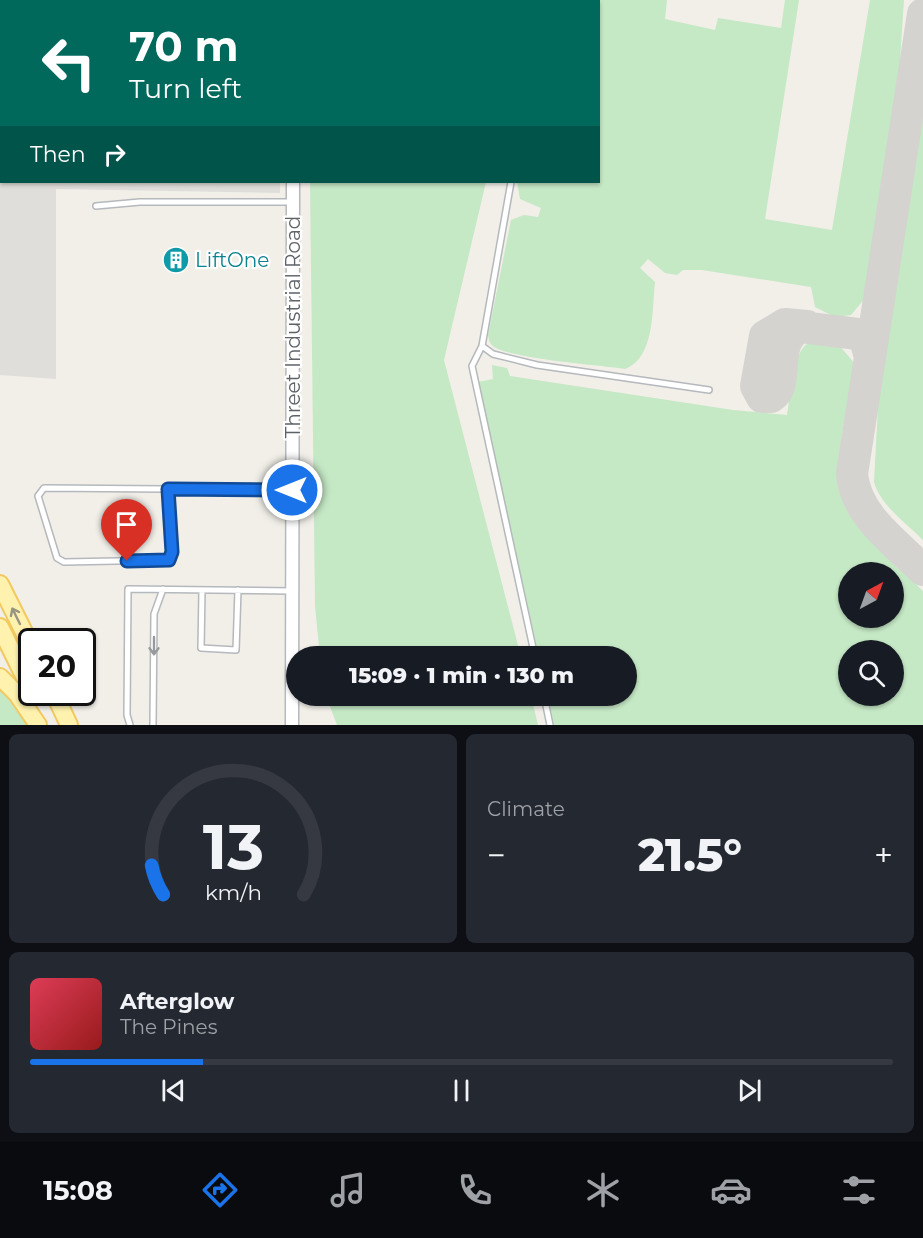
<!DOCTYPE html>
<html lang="en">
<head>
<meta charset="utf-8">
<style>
  body { margin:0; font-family:Montserrat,sans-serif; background:#242831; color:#f1f3f6; height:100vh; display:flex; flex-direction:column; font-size:22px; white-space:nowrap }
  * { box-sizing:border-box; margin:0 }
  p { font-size:20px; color:#9ea1a6 }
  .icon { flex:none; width:33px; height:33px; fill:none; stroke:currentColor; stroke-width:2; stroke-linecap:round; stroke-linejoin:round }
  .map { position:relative; height:725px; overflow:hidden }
  .sheet { display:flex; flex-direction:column; gap:9px; padding:9px; background:#0d0f14; flex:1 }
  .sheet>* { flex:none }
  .banner { position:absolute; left:0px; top:0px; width:600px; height:183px; box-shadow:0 2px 4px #0004; background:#00695c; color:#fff; overflow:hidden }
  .needle { width:39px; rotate:41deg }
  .tools { position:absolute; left:838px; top:562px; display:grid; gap:12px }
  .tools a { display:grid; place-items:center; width:66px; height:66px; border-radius:50%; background:#171b24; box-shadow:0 2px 4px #0004; font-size:30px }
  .speed { position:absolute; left:18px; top:628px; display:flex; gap:12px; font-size:30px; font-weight:700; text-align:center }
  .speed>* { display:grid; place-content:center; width:78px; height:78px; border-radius:50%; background:#171b24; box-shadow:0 2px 4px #0004; line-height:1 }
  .speed .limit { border:3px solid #111; border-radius:9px; background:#fff; color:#111 }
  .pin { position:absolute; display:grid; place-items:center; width:51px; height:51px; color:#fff; margin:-62px -26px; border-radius:50% 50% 50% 0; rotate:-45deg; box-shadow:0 0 6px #0007 }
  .pin .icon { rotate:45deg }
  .me { position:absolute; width:66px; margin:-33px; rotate:270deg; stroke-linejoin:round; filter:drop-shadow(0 0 4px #0008) }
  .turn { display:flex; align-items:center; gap:21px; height:126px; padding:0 30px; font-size:27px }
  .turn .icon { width:78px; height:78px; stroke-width:2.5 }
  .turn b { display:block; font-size:42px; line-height:51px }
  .then { display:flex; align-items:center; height:57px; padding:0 30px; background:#0003; gap:12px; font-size:22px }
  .big { font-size:45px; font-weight:800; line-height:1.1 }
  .sheet .card { flex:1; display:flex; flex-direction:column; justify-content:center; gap:9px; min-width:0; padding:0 21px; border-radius:9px; background:#242831 }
  .sheet .dial { align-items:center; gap:0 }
  .dial svg { height:156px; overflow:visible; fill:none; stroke:#363941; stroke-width:7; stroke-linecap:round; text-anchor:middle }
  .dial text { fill:#f1f3f6; stroke:none }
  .song { display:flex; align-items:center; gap:18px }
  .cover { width:72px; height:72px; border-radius:9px; background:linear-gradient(135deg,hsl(350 70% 55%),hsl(0 70% 35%)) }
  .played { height:6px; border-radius:3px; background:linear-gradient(90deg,#1a73e8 20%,#363941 20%) }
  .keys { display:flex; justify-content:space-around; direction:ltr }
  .heat { display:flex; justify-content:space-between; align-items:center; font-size:33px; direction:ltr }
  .sheet .tiles { flex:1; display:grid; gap:9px; grid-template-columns:1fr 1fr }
  .card:last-child { grid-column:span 2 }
  .trip { position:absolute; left:286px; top:646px; width:351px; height:60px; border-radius:30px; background:#171b24; box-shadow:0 2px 4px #0004; font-weight:800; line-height:60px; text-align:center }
  .menu { display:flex; height:96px; justify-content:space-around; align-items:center; background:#090b0e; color:#9ea1a6 }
  .menu .icon { width:42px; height:42px }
  .menu .current { color:#1a73e8 }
  .menu b { font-size:27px; color:#f1f3f6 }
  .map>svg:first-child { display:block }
  .industrial { fill:#e0deda }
  .green { fill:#c5e8c5; fill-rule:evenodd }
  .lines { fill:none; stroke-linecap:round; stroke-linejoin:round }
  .taxiway { stroke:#d4d3d0; stroke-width:32 }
  .service-casing { stroke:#b5b8bc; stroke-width:8 }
  .minor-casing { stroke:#b5b8bc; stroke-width:14 }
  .tertiary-casing { stroke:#b5b8bc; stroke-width:15 }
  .primary-casing { stroke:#f2c960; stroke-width:20 }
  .service { stroke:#fff; stroke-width:5 }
  .minor { stroke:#fff; stroke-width:10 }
  .tertiary { stroke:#fff; stroke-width:12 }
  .primary { stroke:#fff2af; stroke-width:16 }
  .oneway { stroke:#979581 }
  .oneway2 { stroke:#979a9d }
  .route-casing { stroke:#114b97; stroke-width:15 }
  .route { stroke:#1a73e8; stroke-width:10 }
  .labels { text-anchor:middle; stroke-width:4.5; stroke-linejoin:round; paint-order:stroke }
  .culture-label { font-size:20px; fill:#0d838f; stroke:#fff; text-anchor:start }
  .street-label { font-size:20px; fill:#5f6368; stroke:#fff }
</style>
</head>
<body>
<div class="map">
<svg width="923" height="725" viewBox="0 0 923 725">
  <rect width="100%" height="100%" fill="#f1efe8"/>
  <path class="industrial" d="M0,0H279L2,2V182H280V193L56,189V379L0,375Z"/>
  <path class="green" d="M310,0H530V2Z
    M557,0H667L665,19L715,30L718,18L781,28L785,0H799L765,219L832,230L870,0H904L897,105L866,297L851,315L835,317L815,307L811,287L702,270H683L677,275L665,273L648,259L640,268L655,282C652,309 655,358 625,369C598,365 514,359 494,347C489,343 489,340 488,335L511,220L524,215L538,217L541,208L520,199L517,182H598V2Z
    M923,104V540C905,522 881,506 874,482L879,388Z
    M310,182H486L444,360L521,657H320L315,606Z
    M817,340L839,345L855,364C849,403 828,474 847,510C859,535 902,570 923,591V725H554L548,696H627V657H539L478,382L493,379L492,365L507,368L510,376L733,410L787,415C791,397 791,341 817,340ZM849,573H894V618H849ZM849,651H894V696H849Z
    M0,686L15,701L28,725H0Z
    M326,696H531L538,725H337Z"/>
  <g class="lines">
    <path class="taxiway" d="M923,14L852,474C856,516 895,542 923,570
      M807,326L785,324L765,336L756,386L762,397H771C791,386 770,341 801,327L858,334L865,339L870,357"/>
    <defs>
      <path id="service" d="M27,2L28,0
        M86,2L87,0
        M137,2V0
        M173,2V0
        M0,79L2,75
        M0,133L2,134
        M511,182L482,346L493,354L537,365L709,390
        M96,206L140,202H292
        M482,346L472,366L535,657
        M168,489L172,552L169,560L64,562L57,558L38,496L44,488L292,490
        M202,590L201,648L236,650L238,590
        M544,696L550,725
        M130,725L127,715L128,589L292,591
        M153,725L154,614L163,589"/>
      <path id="minor" d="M549,2V0"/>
      <path id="tertiary" d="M293,2V0
        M292,725L293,182"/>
      <path id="primary" d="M0,584L32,648
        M0,627L32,692
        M0,677L17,694L38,725
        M54,693L69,725"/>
    </defs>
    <use href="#service" class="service-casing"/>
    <use href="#minor" class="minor-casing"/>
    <use href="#tertiary" class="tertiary-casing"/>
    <use href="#primary" class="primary-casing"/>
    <use href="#service" class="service"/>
    <use href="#minor" class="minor"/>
    <use href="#tertiary" class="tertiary"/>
    <use href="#primary" class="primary"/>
  </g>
  <defs><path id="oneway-shaft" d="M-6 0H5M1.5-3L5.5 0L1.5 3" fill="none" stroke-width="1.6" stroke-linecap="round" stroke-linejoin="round" transform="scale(1.5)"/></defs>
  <use class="oneway" href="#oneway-shaft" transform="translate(16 616) rotate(-116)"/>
  <use class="oneway2" href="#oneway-shaft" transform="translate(154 646) rotate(90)"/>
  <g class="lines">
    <defs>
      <path id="route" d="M127,561L169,560L172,552L168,489L292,490"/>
    </defs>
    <use href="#route" class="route-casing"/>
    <use href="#route" class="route"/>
  </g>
  <defs>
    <symbol id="building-disc" viewBox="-11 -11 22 22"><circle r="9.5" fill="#0f9aa8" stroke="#fff"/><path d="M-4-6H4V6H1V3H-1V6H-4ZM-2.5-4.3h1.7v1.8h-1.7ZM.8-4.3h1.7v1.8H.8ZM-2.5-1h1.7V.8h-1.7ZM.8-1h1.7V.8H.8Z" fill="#fff"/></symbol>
  </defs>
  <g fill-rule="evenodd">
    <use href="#building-disc" x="161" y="245" width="30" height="30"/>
  </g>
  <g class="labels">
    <g class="culture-label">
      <text x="195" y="267">LiftOne</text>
    </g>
    <g class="street-label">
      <text transform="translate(293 327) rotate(-90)" y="7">Threet Industrial Road</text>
    </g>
  </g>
</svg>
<div class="tools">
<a><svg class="needle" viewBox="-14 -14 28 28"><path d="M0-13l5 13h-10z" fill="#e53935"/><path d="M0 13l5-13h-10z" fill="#9ea1a6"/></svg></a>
<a><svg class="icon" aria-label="search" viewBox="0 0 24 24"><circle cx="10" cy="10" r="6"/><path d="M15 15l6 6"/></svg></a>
</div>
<div class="speed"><div class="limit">20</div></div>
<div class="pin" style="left:127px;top:561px;background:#d93025"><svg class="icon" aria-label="arrive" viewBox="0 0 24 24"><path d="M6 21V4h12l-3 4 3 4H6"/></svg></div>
<svg class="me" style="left:292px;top:490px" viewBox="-20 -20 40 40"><circle r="17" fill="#1a73e8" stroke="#fff" stroke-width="3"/><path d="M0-11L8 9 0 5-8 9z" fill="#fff"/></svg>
<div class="trip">15:09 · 1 min · 130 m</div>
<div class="banner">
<div class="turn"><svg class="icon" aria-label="left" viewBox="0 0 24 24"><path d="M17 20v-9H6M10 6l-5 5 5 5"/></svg><div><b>70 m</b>Turn left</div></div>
<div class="then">Then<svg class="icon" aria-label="right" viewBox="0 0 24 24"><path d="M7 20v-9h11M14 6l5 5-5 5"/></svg></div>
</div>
</div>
<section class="sheet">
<div class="tiles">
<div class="card dial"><svg viewBox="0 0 100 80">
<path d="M14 69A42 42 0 1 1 86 69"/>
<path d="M14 69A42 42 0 0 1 8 54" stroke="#1a73e8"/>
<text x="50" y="56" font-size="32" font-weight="700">13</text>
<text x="50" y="72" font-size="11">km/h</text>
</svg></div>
<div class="card"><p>Climate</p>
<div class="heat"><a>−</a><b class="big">21.5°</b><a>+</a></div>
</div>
<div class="card">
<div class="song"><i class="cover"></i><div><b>Afterglow</b><p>The Pines</p></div></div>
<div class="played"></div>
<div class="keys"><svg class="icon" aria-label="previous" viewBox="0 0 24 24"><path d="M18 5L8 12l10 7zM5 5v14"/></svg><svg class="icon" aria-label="pause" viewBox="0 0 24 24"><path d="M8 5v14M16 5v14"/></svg><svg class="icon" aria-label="next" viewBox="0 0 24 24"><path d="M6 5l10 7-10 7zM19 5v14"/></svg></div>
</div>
</div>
</section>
<nav class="menu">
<b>15:08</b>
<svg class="icon current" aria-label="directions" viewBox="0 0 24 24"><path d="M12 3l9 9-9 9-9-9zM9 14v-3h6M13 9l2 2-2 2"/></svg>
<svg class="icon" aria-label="music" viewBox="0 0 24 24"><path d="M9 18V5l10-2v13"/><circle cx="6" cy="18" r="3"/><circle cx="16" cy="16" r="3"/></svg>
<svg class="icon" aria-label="phone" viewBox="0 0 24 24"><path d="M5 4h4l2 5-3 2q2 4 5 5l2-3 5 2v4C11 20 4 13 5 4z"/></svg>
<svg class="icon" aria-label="climate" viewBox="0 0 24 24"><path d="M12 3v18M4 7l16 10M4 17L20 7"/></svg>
<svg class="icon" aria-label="car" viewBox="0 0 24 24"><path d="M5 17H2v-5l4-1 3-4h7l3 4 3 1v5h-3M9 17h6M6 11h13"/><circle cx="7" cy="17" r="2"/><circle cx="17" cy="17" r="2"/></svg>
<svg class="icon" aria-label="filters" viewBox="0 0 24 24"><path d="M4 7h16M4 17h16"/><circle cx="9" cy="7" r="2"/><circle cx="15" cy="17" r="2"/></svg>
</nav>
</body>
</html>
